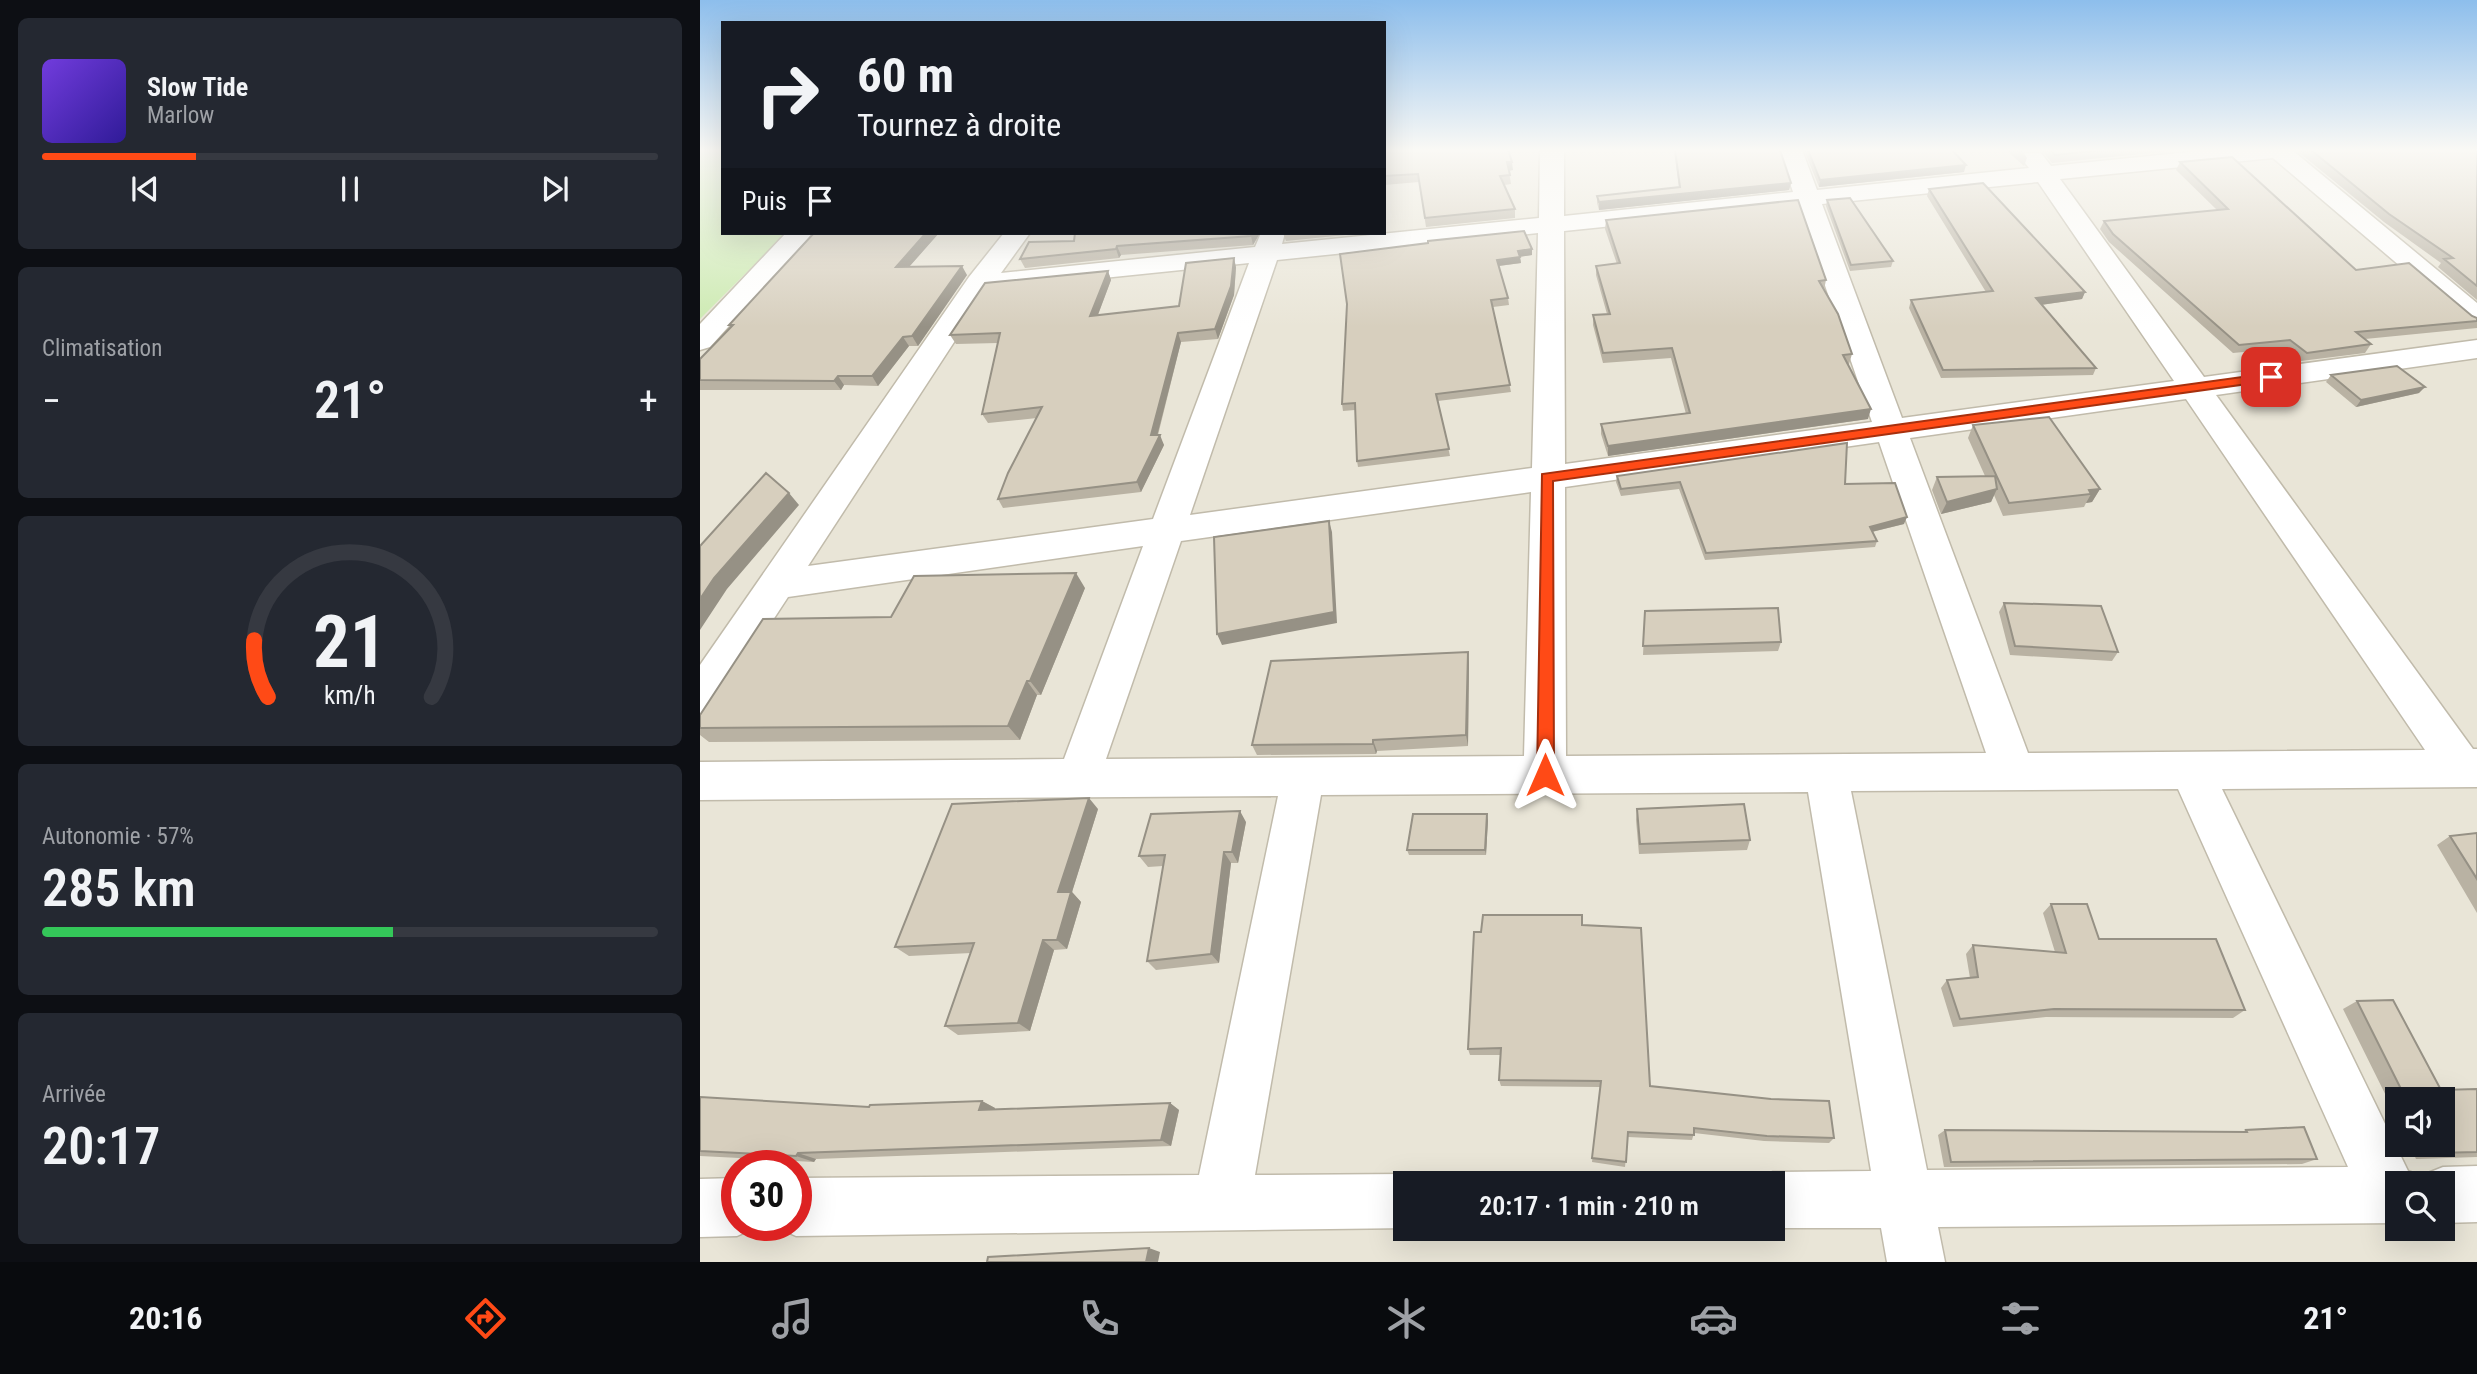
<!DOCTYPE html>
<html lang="fr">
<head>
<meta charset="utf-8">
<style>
  body { margin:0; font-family:"Roboto Condensed",sans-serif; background:#242831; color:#f1f3f6; height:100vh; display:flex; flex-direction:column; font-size:26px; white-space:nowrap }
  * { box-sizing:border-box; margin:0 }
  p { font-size:23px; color:#9ea1a6 }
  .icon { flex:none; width:38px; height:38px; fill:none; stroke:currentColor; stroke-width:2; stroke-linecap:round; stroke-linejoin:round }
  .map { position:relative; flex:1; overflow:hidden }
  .details { display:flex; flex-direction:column; gap:18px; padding:18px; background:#0d0f14; width:700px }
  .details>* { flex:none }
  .hud { position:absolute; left:21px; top:21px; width:665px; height:214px; border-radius:0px; box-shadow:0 7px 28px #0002; background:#171b24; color:#f1f3f6; overflow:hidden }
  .controls { position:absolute; left:1685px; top:1087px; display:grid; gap:14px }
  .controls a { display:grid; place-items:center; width:70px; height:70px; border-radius:0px; background:#171b24; box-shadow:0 7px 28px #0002; font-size:35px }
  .speed { position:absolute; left:21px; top:1150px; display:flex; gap:14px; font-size:35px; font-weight:700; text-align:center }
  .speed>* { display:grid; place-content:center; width:91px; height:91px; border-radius:50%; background:#171b24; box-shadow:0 7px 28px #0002; line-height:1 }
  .speed .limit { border:10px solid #d22; background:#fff; color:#111 }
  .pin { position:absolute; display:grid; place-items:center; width:60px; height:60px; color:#fff; margin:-30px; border-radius:14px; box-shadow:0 4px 10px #0006 }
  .me { position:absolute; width:77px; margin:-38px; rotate:0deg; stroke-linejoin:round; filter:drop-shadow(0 0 5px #0008) }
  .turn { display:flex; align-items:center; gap:24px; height:147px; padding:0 21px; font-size:32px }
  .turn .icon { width:91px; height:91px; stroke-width:2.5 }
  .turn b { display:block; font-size:49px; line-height:60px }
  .then { display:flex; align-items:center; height:66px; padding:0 21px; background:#0003; gap:14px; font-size:26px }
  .big { font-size:52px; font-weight:600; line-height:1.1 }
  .details .tile { flex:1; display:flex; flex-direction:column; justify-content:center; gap:10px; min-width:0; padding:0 24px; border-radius:10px; background:#242831 }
  .details .dial { align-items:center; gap:0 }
  .dial svg { height:182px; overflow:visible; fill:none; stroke:#363941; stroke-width:7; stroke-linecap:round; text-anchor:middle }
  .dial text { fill:#f1f3f6; stroke:none }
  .song { display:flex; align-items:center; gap:21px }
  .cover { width:84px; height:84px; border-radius:10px; background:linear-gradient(135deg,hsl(260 70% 55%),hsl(250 70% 35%)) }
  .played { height:7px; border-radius:4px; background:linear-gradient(90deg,#ff4a16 25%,#363941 25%) }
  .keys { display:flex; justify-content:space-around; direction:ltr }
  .heat { display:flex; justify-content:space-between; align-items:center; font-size:38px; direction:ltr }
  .charge { height:10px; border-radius:5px; background:linear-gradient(90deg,#34c759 57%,#363941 0) }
  .trip { position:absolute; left:693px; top:1171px; width:392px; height:70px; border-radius:0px; background:#171b24; box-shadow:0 7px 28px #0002; font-weight:600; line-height:70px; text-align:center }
  .tab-bar { display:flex; height:112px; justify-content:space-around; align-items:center; background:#090b0e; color:#9ea1a6 }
  .tab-bar .icon { width:49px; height:49px }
  .tab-bar .on { color:#ff4a16 }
  .tab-bar b { font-size:32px; color:#f1f3f6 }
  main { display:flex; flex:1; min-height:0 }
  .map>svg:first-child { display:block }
  .residential { fill:#e9e5d7; fill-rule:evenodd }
  .green { fill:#cceab1 }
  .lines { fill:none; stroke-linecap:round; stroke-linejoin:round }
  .minor-casing { stroke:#c1bbab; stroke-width:3 }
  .minor { fill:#fff; fill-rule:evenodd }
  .wall { fill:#b9b2a3 }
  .shaded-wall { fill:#969185 }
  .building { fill:#d7cfbe; stroke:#969185; stroke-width:2 }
  .route { fill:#ff4a16; stroke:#a6300e; stroke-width:2 }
</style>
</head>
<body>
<main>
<section class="details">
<div class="tile">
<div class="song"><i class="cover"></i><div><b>Slow Tide</b><p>Marlow</p></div></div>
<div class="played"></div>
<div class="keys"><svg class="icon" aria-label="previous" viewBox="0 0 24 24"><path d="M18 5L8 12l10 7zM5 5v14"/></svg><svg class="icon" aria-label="pause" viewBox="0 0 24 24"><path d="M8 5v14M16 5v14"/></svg><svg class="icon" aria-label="next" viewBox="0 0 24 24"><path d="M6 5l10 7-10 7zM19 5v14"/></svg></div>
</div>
<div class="tile"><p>Climatisation</p>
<div class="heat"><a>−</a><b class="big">21°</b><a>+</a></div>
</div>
<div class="tile dial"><svg viewBox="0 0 100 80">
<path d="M14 69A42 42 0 1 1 86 69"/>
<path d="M14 69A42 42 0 0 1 8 44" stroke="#ff4a16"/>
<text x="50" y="56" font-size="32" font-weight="700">21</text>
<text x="50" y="72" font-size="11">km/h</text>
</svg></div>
<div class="tile"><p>Autonomie · 57%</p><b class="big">285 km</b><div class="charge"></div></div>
<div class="tile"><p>Arrivée</p><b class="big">20:17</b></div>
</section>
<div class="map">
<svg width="1777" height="1262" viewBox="0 0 1777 1262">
  <rect width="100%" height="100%" fill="#f5f2e9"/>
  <path class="residential" d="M0,150H23V233H684V150H1777V1262H0ZM1698,1099H1743V1144H1698ZM37,1166H96V1225H37ZM705,1183H1073V1228H705ZM1698,1183H1743V1228H1698Z"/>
  <path class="green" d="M0,150H23V233H86L0,319Z"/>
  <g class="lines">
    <defs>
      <path id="minor" d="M840,150H864V216L1093,192L1079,150H1102L1117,190L1329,168L1321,158L1325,153H1341L1351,166L1509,150H1592L1777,303V326L1767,323L1573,158L1360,179L1504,377L1777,340V358L1516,395L1773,749H1777V787L1522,789L1708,1171L1718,1175L1721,1181L1723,1175L1743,1167L1777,1166V1222L1743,1223V1183H1698V1223L1238,1227L1245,1262H1187L1181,1228H1073V1183H1052L1053,1180L1073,1172L1171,1171L1108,792L621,795L555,1175L705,1174L726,1183H705V1228H710L96,1236L76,1227L75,1225H96V1178L499,1175L578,796L0,800V762L364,759L443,546L88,597L14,710L0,715V665L269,277L304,233H330L301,273L555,247L561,233H585L582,244L839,218ZM1338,182L1474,381L1202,418L1122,204ZM1098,207L1172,422L865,464L864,231ZM838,233L832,468L490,515L577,260ZM549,263L453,519L108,566L288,290ZM1486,399L1725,750L1328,753L1210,438ZM1179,442L1286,753L866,756L865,487ZM831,492L824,756L406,759L481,541ZM1478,789L1648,1167L1227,1170L1151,791Z
        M86,233H113L10,347L0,350V324Z
        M37,1178V1225H58L57,1227L37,1236L0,1237V1179Z"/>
    </defs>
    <use href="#minor" class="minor-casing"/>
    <use href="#minor" class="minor"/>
  </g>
  <path class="wall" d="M684,150L813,170L809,171L811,184L804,185L815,209V218L726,227L719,182L684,185Z
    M974,150H1080L1091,183L1089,190L899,210L897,203V196L979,187Z
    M1104,150H1255L1253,152L1264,172L1119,187Z
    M1306,150H1481L1352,163L1341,150H1325L1323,152L1327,158L1324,166Z
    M1596,150H1777V300L1738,267L1741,263L1684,222Z
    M1480,162L1656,270L1777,318V328L1665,339L1671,344L1665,353L1601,361L1585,348L1533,353L1409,242L1400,229L1404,221L1517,210L1476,170Z
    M1229,189L1385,292L1382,299L1341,305L1396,368L1393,375L1241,378L1209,308L1211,300L1286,292L1227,196Z
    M1127,200L1193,261L1191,267L1150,271L1126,206Z
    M906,220L1126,280L1124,290L1152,354L1149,364H1148L1168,419L908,456L901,434V424L986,414L971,358L903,363L893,325V315L907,314L896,275V266L917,264L905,229Z
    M114,233H239L209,267L267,275L218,346H209L178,386L144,385L141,390H0V359L31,328L29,325Z
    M560,233L553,245L421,255L419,258L325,268L320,259L374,241Z
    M583,233H655V234L586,241Z
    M640,254L832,255L820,257L821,263L799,266L808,298L809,305L793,307L811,392L738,401L750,456L658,467L657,461L655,410L643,411L642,404L647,304Z
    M536,267L534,295L518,339L481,342L458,435L464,445L441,492L303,508L298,499L337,418L288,423L282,414L298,343L256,344L250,335L408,271L411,280L398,315L479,306Z
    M1631,375L1719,393L1656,407L1626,382Z
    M1273,425L1400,489L1392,502L1386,503L1384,507L1303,516L1294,495L1291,502L1241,514L1232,490L1237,477L1285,476L1268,438Z
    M917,476L1145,484L1204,524L1172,532L1177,541L1175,547L1005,560L979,489L921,496L916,482Z
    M385,588L341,695H337L320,740L9,742L0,735V715L191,617Z
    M1304,603L1418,652L1412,661L1310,655L1299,612Z
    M945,611L1081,642L1078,651L943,655Z
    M768,652L769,663L768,746L677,751L676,754L557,755L552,745Z
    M398,809L372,892L381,902L367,949L354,950L330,1031L258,1035L245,1026L271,953L209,956L195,947Z
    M937,809L1050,840L1047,850L939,854L936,820Z
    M788,820L786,855H709L707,850Z
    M546,822L538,863H531L519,963L456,970L447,961L463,866L448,867L439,856Z
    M1777,833V913L1737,845L1750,836Z
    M1351,904L1399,939L1545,1010L1533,1018L1346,1017L1253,1027L1241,988L1247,980L1270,978L1266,954L1273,945L1355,952L1343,913Z
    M882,925L950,1086L1134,1138L1129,1143L1064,1141L994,1133L992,1140L928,1137L925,1167L892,1162L900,1087L801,1086L799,1080L800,1055H770L768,1049Z
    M1657,1001L1741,1090L1777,1089V1157L1716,1159L1709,1144H1743V1099H1698V1120L1643,1009Z
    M0,1097L169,1107L282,1101L295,1108V1109L470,1103L479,1110L471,1146L116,1159L114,1162L0,1156Z
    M1245,1130L1541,1132L1546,1130L1617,1159L1602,1164L1244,1167L1238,1135Z"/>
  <path class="shaded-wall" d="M807,162H812L813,170L807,171Z
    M1266,165L1264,172L1119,187L1120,180Z
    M1091,183L1089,190L899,210V202Z
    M226,233H239L201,276L196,267Z
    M552,233H560L553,245L551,236Z
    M417,246L421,255L419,258L416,249Z
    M832,249V255L818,257V251Z
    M820,257L821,263L798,266L797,260Z
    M534,258L536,267L534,295L518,339L515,329Z
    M262,266L267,275L218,346L212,336Z
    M408,271L411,280L394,325L390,316Z
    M1385,292L1382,299L1333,306L1336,298Z
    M478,333L481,342L455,444L451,435Z
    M203,337L209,346L178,386L172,376Z
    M138,376L144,385L141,390L134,381Z
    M1725,387L1719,393L1656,407L1661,400Z
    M1171,409L1168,419L908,456V446Z
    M460,435L464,445L441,492L437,482Z
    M1297,489L1291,502L1241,514L1247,502Z
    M1400,489L1392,502L1386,503L1391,494L1389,490Z
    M89,493L99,505L27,589L0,630V599L14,578Z
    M1207,517L1204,524L1167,533L1170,527Z
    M629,521L632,532L637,623L522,645L517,634Z
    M376,573L385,588L341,695L330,681Z
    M768,652L769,663L768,746L766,735Z
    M327,681L337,695L320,740L308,726Z
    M673,740L677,751L676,754L673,744Z
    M389,798L398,809L372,892L381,902L367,949L357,940L358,892Z
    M540,811L546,822L538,863L532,852Z
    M787,814L788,820L786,855L785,850Z
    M524,852L531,863L519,963L511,954Z
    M343,940L354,950L330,1031L318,1023Z
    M282,1101L295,1108L292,1117L279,1110Z
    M470,1103L479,1110L471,1146L461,1140Z
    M98,1153L116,1159L114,1162L96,1156Z
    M449,1248L460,1252L458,1262H446Z"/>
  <path class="building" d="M684,150H808L812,162H807L810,175L800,176L815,209L725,218L718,174L684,176Z
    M975,150H1080L1091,183L899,202L897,196L980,187Z
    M1108,150H1252L1266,165L1120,180Z
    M1351,150H1402L1355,155Z
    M1611,150H1777V286L1744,259L1753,258L1689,214Z
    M1532,157L1656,270L1709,263L1772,316L1777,318V321L1656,332L1671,344L1607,353L1590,340L1539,345L1413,234L1404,221L1528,209L1480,162Z
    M1283,183L1385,292L1336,298L1396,368L1243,370L1211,300L1293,291L1229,189Z
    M1150,198L1193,261L1151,265L1127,200Z
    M1098,200L1126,280L1119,281L1138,314L1152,354L1143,355L1171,409L908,446L901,424L990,413L972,348L903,353L893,315L910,314L896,266L920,263L906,220Z
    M824,231L832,249L818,251L820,257L797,260L808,298L791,300L810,385L736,394L749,449L657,461L655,403L642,404L647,304L640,254L728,243V241Z
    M114,233H226L196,267L262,266L212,336L203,337L172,376H138L134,381L0,380V359L33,325H29Z
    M375,233H552L551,236L417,246L416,249L320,259L329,242L374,241Z
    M534,258L531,286L515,329L478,333L451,435H460L437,482L298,499L308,473L342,407L282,414L300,333L250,335L285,283L408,271L390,316L479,306L486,263Z
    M1697,366L1725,387L1661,400L1631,375Z
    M1349,417L1400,489L1389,490L1391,494L1309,503L1273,425Z
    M1147,443L1145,484L1195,483L1207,517L1170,527L1177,541L1006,553L980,482L921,489L917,476Z
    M66,473L89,493L14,578L0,599V546Z
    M1295,476L1297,489L1247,502L1237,477Z
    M629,521L634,612L517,634L514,537Z
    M376,573L330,681H327L308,726L0,728V715L63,619L191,617L214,576Z
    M1304,603L1401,606L1418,652L1315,646Z
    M1078,608L1081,642L943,646L945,611Z
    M768,652L766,735L673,740V744L552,745L571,661Z
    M389,798L358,892H371L357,940H343L318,1023L245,1026L274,943L195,947L252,804Z
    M1044,804L1050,840L940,844L937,809Z
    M540,811L532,852H524L511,954L447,961L465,855L439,856L451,814Z
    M713,814H787L785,850H707Z
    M1777,833V879L1750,836Z
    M1351,904H1387L1399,939H1516L1545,1010L1354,1009L1260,1019L1247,980L1278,977L1273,945L1366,953Z
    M783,915H882V925L941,928L950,1086L1071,1099L1129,1101L1134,1138L1067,1136L994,1128V1135L928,1132L926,1162L892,1158L901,1081L799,1080L801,1048L768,1049L774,932H781Z
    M1693,1000L1741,1090L1777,1089V1152L1734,1153L1729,1144H1743V1099H1706L1657,1001Z
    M0,1097L169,1107L170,1105L282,1101L279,1110L470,1103L461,1140L98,1153L96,1156L0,1151Z
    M1604,1127L1617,1159L1251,1162L1245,1130L1547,1132L1546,1130Z
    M449,1248L446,1262H287L288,1257Z"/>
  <linearGradient id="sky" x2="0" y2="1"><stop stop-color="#8dbeec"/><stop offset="0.46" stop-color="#faf9f5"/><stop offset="1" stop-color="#faf9f5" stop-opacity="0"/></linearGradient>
  <rect width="1777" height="327" fill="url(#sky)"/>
  <path class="route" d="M1571,373L1577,377L1576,380L853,481L854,775L852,780L845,783L839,780L837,775L842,474Z"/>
</svg>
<div class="controls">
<a><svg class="icon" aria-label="sound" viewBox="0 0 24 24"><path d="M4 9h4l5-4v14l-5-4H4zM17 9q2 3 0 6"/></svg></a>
<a><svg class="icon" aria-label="search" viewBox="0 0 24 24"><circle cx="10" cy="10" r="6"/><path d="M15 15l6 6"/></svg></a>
</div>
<div class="speed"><div class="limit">30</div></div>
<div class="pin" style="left:1571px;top:377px;background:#d93025"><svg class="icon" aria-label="arrive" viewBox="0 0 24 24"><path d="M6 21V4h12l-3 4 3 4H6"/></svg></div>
<svg class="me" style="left:845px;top:775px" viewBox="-20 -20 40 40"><path d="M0-17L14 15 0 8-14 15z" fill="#ff4a16" stroke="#fff" stroke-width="4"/></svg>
<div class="trip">20:17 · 1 min · 210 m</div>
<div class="hud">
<div class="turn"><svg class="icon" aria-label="right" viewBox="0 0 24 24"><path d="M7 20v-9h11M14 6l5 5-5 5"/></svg><div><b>60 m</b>Tournez à droite</div></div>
<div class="then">Puis<svg class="icon" aria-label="arrive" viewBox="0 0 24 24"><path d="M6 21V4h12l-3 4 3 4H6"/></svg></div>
</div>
</div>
</main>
<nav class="tab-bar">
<b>20:16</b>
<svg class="icon on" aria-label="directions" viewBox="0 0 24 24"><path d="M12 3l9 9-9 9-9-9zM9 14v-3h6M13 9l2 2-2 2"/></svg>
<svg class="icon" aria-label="music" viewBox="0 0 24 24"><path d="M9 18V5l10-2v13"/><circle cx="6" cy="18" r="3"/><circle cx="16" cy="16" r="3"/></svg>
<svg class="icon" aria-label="phone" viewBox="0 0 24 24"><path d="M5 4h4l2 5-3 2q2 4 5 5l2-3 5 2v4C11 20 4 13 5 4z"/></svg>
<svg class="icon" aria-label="climate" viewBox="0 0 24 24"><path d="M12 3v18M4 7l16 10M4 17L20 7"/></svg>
<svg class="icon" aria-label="car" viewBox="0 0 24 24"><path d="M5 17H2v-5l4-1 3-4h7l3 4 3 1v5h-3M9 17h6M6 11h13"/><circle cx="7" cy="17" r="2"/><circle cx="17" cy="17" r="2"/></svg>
<svg class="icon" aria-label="filters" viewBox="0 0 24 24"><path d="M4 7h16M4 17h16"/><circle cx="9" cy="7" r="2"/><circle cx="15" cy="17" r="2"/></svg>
<b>21°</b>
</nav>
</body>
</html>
